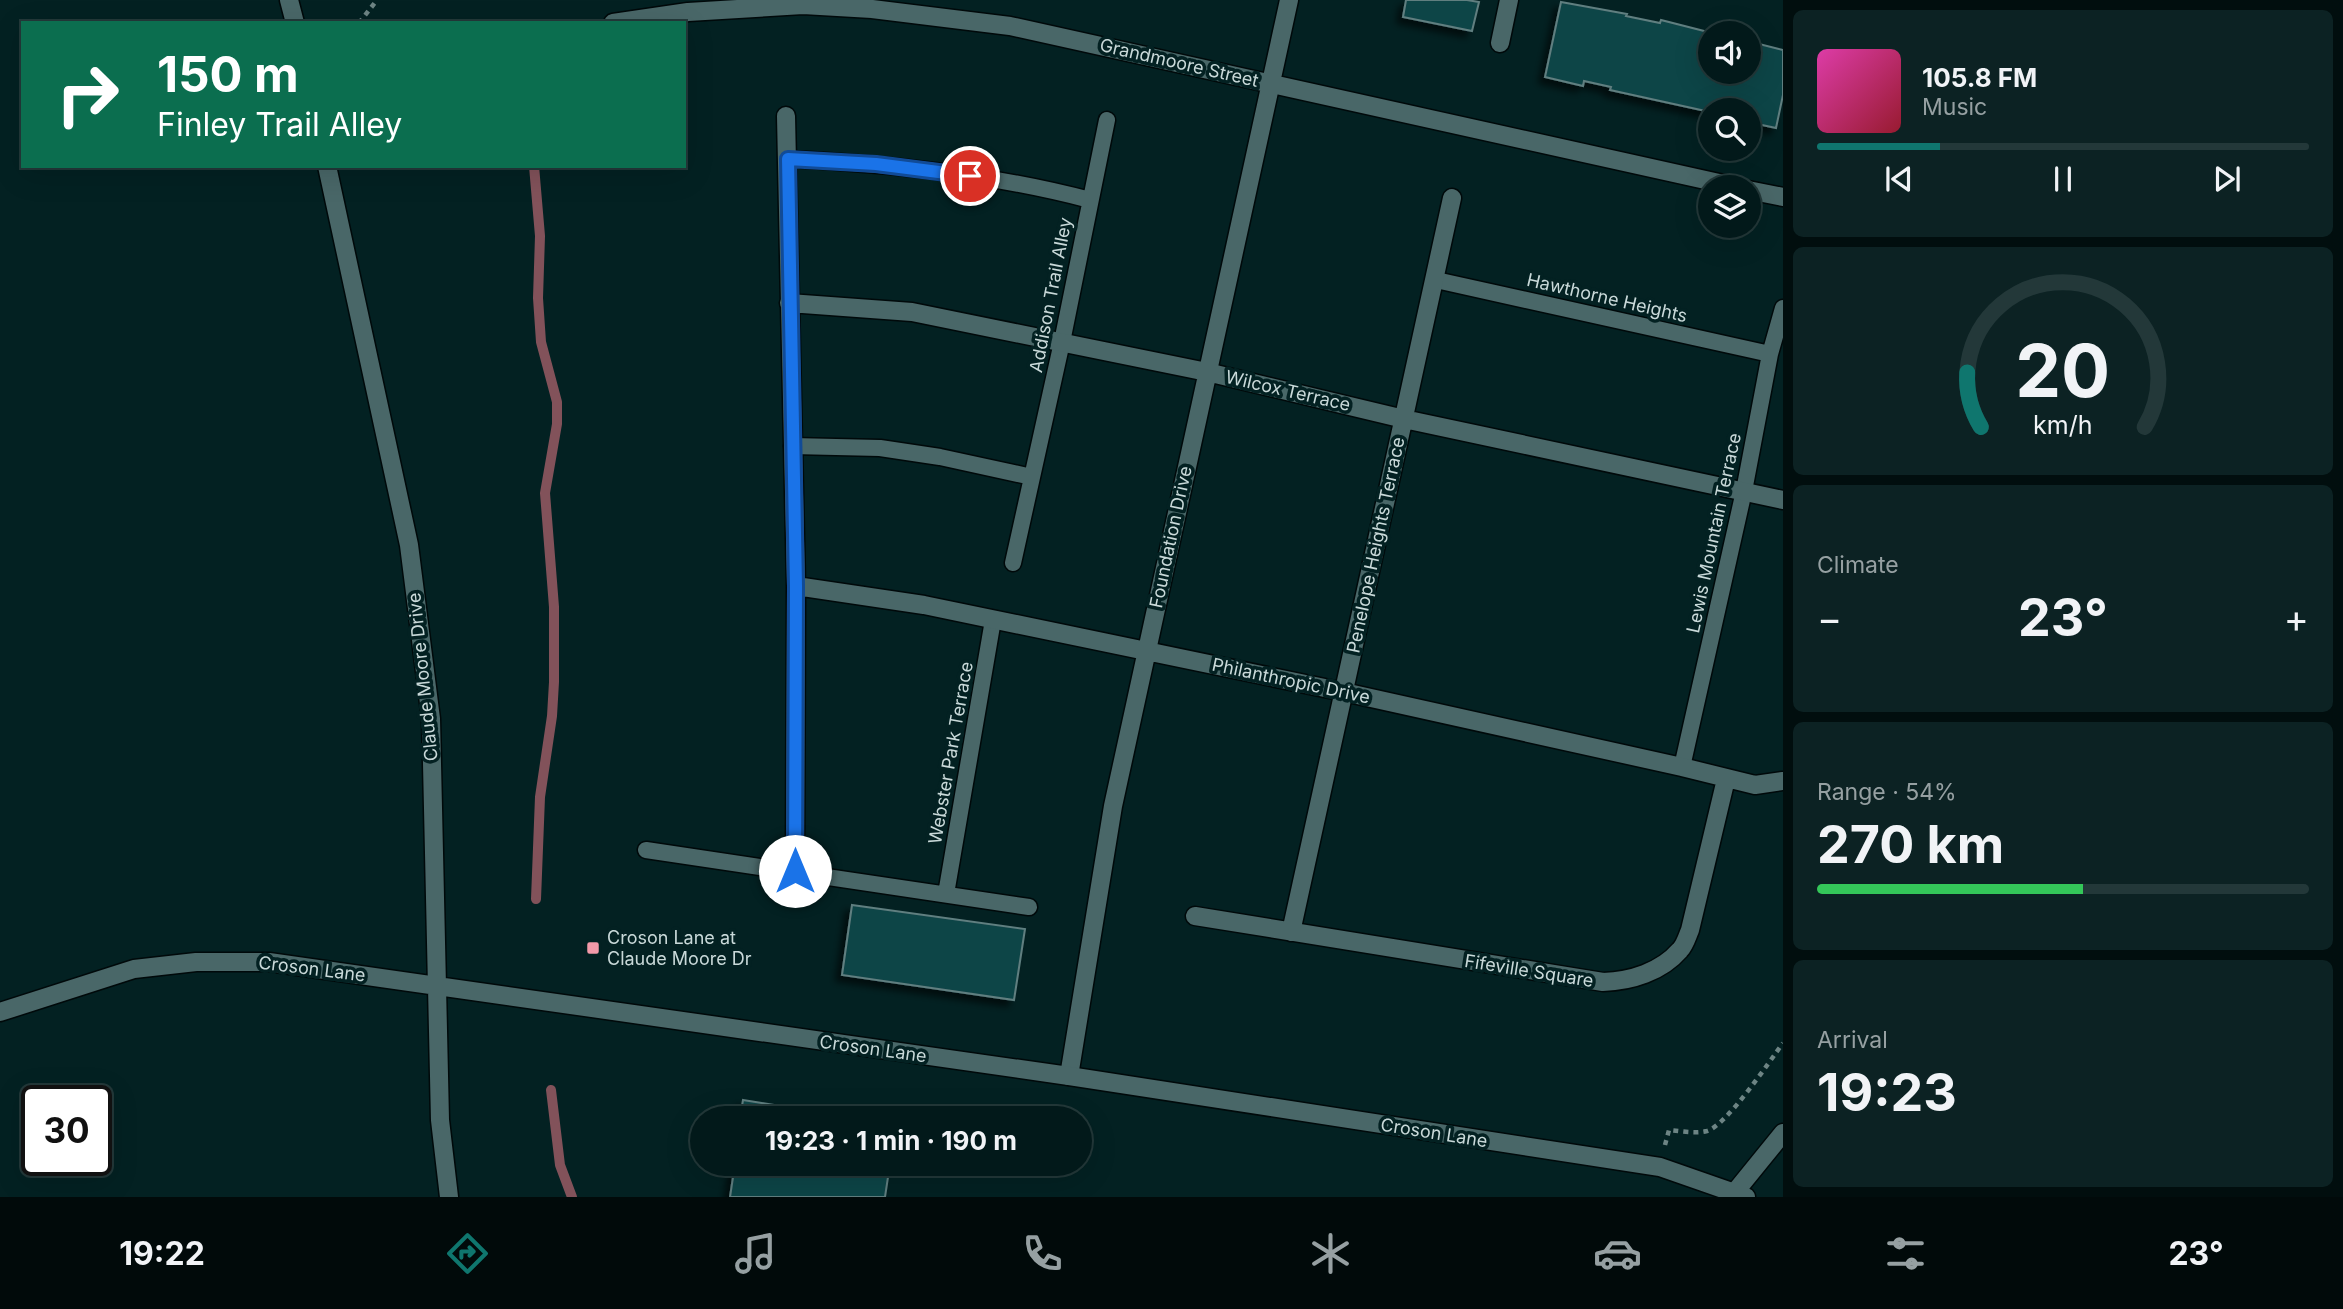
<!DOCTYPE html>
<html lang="en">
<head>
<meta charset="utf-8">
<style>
  body { margin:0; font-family:Inter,sans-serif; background:#0c2223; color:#f1f3f6; height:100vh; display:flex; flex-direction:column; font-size:26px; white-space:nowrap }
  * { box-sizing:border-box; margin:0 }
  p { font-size:23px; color:#96a0a2 }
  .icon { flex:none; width:38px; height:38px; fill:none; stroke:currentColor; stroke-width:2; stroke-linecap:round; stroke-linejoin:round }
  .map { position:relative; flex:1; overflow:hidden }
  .sheet { display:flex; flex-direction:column; gap:10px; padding:10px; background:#010e0e; width:560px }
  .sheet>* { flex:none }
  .top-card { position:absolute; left:21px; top:21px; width:665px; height:147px; border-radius:0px; box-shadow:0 7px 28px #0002,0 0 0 2px #233839; background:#0b6e4f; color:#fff; overflow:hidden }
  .tools { position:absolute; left:1698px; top:21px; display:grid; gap:14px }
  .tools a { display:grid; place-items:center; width:63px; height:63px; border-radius:50%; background:#02191a; box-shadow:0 7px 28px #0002,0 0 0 2px #233839; font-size:35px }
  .speed { position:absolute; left:21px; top:1085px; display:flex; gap:14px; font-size:35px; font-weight:700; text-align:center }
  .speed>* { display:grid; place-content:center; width:91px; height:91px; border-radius:50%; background:#02191a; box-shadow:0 7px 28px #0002,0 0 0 2px #233839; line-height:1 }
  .speed .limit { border:4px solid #111; border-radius:10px; background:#fff; color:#111 }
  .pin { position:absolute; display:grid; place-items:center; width:60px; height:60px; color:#fff; margin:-30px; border:4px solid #fff; border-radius:50%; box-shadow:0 2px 7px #0007 }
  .me { position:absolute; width:77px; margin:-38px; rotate:0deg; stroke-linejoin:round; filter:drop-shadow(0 0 5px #0008) }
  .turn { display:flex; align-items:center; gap:24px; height:147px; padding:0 21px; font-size:32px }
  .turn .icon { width:91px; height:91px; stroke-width:2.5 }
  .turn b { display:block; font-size:49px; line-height:60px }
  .big { font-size:52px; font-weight:700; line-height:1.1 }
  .sheet .card { flex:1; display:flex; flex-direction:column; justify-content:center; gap:10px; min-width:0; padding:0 24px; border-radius:10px; background:#0c2223 }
  .sheet .dial { align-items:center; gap:0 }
  .dial svg { height:182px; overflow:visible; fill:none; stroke:#233839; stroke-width:7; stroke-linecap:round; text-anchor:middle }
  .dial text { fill:#f1f3f6; stroke:none }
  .song { display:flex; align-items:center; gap:21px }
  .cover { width:84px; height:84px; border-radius:10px; background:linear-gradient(135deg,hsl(320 70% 55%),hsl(350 70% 35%)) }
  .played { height:7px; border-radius:4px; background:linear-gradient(90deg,#0f766e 25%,#233839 25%) }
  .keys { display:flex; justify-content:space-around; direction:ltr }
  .heat { display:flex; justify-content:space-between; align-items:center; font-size:38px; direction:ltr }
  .charge { height:10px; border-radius:5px; background:linear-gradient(90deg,#34c759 54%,#233839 0) }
  .trip { position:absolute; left:690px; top:1106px; width:402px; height:70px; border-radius:35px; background:#02191a; box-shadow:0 7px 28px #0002,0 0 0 2px #233839; font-weight:700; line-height:70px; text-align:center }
  .dock { display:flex; height:112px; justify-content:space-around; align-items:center; background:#010a0a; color:#96a0a2 }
  .dock .icon { width:49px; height:49px }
  .dock .on { color:#0f766e }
  .dock b { font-size:32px; color:#f1f3f6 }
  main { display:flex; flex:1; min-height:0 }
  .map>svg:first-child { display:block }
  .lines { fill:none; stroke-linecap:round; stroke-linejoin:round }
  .stream { stroke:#82525a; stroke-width:10 }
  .building { fill:#114447; stroke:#607f80; stroke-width:2; filter:url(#shadow) }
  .service-casing { stroke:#00090a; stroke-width:19 }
  .minor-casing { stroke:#00090a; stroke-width:21 }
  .tertiary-casing { stroke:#00090a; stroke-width:21 }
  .path { stroke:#6d8484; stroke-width:4.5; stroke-dasharray:5 5; stroke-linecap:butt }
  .service { stroke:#496768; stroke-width:16 }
  .minor { stroke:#496768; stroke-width:18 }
  .tertiary { stroke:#496768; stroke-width:18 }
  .route-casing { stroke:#114b97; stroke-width:18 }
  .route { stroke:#1a73e8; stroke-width:12 }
  .poi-dot { fill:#f39aa9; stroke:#032122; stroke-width:2.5 }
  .labels { text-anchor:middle; stroke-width:7; stroke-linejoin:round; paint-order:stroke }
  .street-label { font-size:18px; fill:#c9d9d9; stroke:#032122 }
  .poi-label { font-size:18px; fill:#c9d9d9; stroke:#032122; text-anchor:start }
</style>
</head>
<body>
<main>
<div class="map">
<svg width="1783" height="1197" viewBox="0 0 1783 1197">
  <defs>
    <filter id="shadow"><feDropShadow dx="-6" dy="6" stdDeviation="3.5" flood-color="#0009"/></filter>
  </defs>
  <rect width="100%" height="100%" fill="#032122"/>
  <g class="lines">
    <path class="stream" d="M534,166L540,236L538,298L541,342L557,402V424L545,493L554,607V682L552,716L540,797L536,899
      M551,1090L560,1165L572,1197"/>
  </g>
  <path class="building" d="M1406,0H1467L1479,2L1472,31L1403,17Z
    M1561,2L1627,14L1626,16L1660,23L1661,20L1712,33H1710V72H1748V39L1759,42V44L1783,50V95L1776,128L1748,122V110L1710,112L1610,90L1611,87L1584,81L1583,86L1545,77Z
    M852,905L1025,929L1014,1000L842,975Z
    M743,1100L854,1118H740Z
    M735,1164H890L885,1197H730Z"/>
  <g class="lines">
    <defs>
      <path id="service" d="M788,159C890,164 991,174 1090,200
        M1436,280L1770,354
        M792,446L880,448L940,457L1032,477
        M1013,563L1062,342L1107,120
        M1682,767L1744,491L1770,354L1783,308
        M646,850L1029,907
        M946,894L993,620"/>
      <path id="minor" d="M613,23L688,12L803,5L872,9L1010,26L1737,187
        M1500,43L1509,0
        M786,116L796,586L795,871
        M1748,190L1783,197
        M789,303L912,312L1207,372L1404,419L1783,500
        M796,586L924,605L1344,692L1682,767L1755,785L1783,781
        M1195,916L1603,982C1631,981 1661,972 1680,950C1685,945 1687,937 1690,930L1726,779
        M1291,932L1452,198
        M1069,1076L1113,806L1289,0"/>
      <path id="tertiary" d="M289,0L295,23
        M327,166L409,545L431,719L440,1120L449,1197
        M0,1012L134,969L196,962H269L1069,1076L1660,1167L1746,1197
        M1731,1197L1783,1133"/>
    </defs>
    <use href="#service" class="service-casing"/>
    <use href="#minor" class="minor-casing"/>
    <use href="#tertiary" class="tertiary-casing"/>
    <path class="path" d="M359,23L377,0
      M1665,1145L1669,1130C1681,1131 1695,1134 1707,1131C1727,1125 1769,1062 1783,1043"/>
    <use href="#service" class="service"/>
    <use href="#minor" class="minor"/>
    <use href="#tertiary" class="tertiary"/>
  </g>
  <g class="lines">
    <defs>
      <path id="route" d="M795,871L796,586L788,159L876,164L970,176"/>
    </defs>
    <use href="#route" class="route-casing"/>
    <use href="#route" class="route"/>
  </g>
  <rect class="poi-dot" x="586" y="941" width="14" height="14" rx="3.5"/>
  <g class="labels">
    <g class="street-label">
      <text transform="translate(1179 63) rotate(13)" y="6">Grandmoore Street</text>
      <text transform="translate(1051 295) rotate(-79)" y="6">Addison Trail Alley</text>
      <text transform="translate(1607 298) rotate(13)" y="6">Hawthorne Heights</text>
      <text transform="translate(1288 391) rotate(13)" y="6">Wilcox Terrace</text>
      <text transform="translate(1714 533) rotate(-78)" y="6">Lewis Mountain Terrace</text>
      <text transform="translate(1171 537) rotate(-78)" y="6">Foundation Drive</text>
      <text transform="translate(1376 545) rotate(-78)" y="6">Penelope Heights Terrace</text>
      <text transform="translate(423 677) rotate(-96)" y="6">Claude Moore Drive</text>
      <text transform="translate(1291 681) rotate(12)" y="6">Philanthropic Drive</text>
      <text transform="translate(951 753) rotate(-80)" y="6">Webster Park Terrace</text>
      <text transform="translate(312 969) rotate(7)" y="6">Croson Lane</text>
      <text transform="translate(1529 971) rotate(9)" y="6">Fifeville Square</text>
      <text transform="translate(873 1049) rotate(8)" y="6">Croson Lane</text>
      <text transform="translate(1434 1133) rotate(9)" y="6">Croson Lane</text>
    </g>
    <g class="poi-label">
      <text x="607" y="944">Croson Lane at<tspan x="607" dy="21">Claude Moore Dr</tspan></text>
    </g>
  </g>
</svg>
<div class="tools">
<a><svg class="icon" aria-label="sound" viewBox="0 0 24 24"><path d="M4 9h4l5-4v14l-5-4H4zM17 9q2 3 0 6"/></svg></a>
<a><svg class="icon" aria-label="search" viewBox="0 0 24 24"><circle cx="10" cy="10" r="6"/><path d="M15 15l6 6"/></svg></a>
<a><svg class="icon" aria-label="layers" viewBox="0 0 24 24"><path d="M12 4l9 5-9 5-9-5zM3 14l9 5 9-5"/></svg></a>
</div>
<div class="speed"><div class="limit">30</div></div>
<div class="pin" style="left:970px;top:176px;background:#d93025"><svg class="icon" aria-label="arrive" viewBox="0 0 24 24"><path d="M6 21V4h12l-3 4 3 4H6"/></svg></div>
<svg class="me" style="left:795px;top:871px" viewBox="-20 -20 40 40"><circle r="19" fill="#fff"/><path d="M0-13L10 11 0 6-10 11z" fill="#1a73e8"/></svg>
<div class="trip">19:23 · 1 min · 190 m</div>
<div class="top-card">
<div class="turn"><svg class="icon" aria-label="right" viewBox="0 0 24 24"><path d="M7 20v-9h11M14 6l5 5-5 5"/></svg><div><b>150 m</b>Finley Trail Alley</div></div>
</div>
</div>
<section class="sheet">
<div class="card">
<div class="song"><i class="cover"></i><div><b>105.8 FM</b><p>Music</p></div></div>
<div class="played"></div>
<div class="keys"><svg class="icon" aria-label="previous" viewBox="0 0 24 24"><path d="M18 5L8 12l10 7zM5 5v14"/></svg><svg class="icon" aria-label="pause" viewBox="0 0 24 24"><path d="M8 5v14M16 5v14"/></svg><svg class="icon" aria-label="next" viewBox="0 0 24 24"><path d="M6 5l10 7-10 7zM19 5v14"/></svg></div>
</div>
<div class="card dial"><svg viewBox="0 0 100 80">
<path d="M14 69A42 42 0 1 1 86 69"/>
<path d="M14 69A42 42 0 0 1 8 45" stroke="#0f766e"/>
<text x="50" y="56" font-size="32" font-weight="700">20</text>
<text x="50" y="72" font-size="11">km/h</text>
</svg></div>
<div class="card"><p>Climate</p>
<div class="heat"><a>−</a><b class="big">23°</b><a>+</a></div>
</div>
<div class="card"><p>Range · 54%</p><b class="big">270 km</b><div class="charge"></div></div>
<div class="card"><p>Arrival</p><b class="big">19:23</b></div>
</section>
</main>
<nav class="dock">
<b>19:22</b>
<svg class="icon on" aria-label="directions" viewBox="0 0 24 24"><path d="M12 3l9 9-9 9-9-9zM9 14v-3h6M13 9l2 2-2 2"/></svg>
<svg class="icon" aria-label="music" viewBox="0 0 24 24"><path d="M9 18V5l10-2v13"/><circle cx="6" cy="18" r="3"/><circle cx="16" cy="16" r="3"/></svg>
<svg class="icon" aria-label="phone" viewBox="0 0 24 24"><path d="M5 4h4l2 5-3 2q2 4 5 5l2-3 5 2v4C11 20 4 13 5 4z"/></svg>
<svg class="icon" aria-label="climate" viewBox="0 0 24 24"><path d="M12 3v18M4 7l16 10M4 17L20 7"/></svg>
<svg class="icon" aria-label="car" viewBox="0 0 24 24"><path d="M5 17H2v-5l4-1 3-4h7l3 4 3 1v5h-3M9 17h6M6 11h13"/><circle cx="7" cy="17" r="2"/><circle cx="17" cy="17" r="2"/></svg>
<svg class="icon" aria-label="filters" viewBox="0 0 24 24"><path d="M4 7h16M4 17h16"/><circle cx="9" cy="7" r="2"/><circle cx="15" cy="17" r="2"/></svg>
<b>23°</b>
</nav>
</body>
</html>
